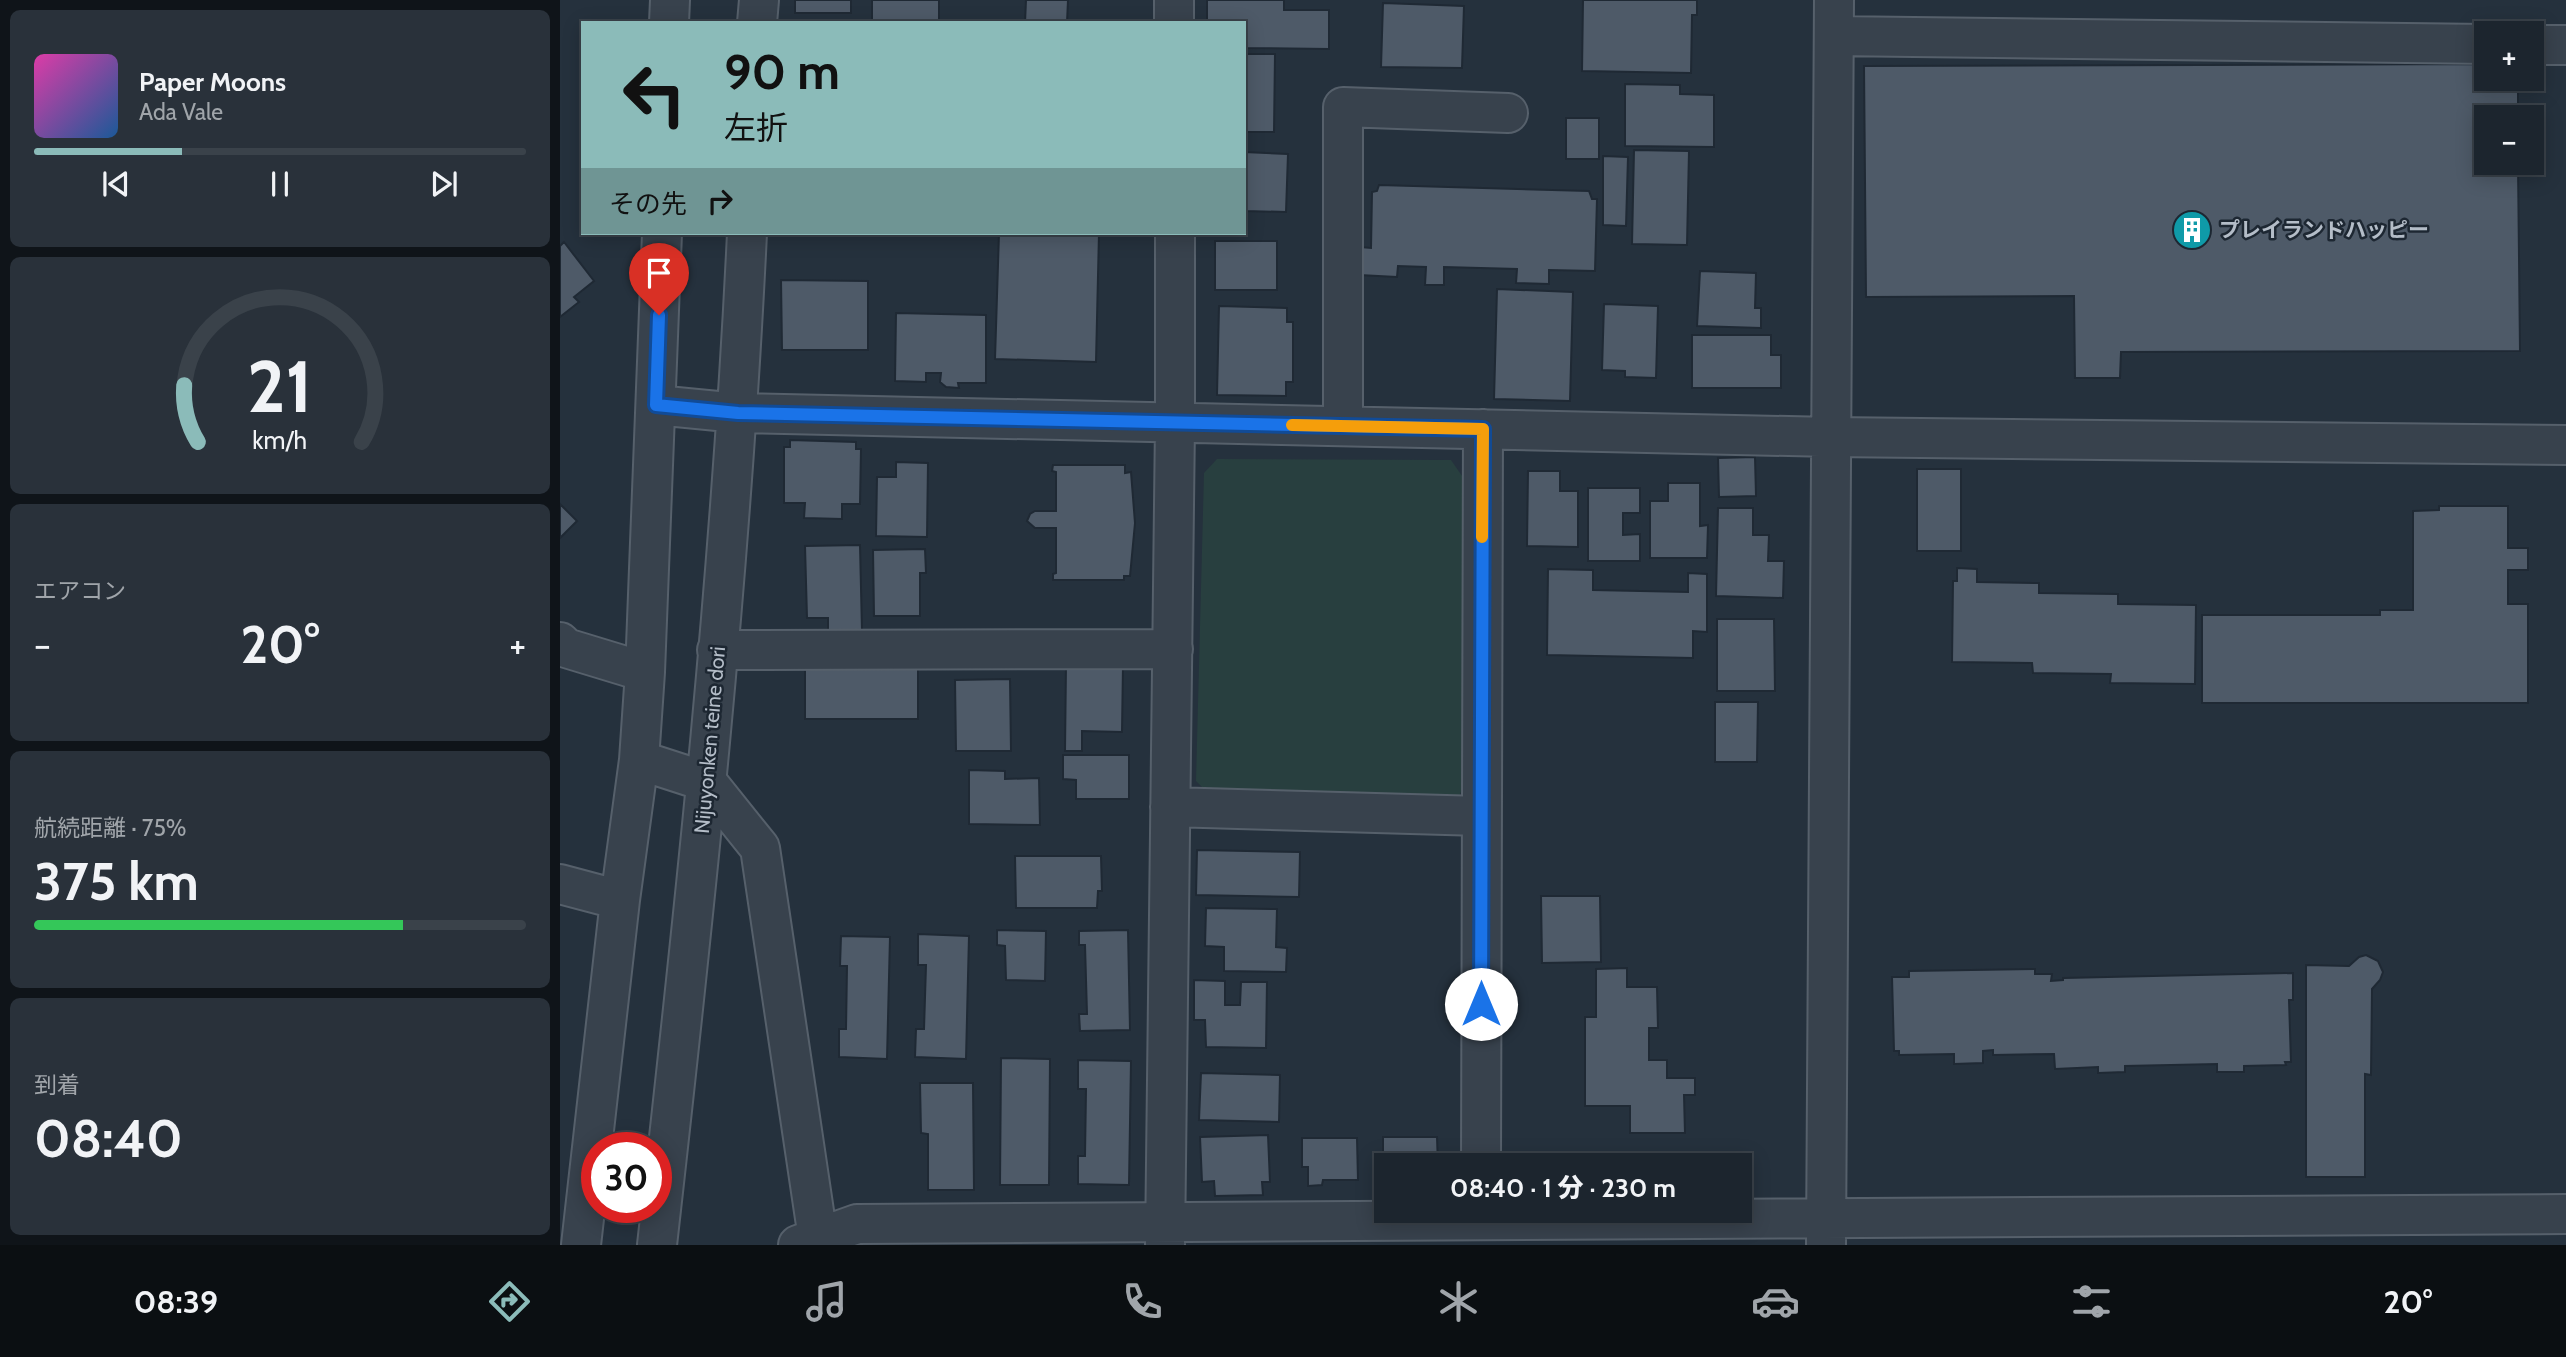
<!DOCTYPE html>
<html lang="ja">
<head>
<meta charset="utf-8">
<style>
  body { margin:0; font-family:Cabin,"Noto Sans JP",sans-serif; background:#29313a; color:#f1f3f6; height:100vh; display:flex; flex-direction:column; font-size:26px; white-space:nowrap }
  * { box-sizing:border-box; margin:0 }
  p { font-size:23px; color:#a0a5aa }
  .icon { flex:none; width:38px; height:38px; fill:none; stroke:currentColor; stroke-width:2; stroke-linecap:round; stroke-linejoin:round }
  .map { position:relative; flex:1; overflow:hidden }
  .drawer { display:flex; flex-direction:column; gap:10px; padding:10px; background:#0f1419; width:560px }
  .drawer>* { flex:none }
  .banner { position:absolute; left:21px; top:21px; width:665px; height:214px; border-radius:0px; box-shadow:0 4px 18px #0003,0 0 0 2px #3a424a; background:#8bbbb9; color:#111; overflow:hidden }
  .tools { position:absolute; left:1914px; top:21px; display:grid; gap:14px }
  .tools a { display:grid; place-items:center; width:70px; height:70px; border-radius:0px; background:#1c252e; box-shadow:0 4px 18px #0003,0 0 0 2px #3a424a; font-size:35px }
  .speed { position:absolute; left:21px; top:1132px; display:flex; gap:14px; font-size:35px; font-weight:700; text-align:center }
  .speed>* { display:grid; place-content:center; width:91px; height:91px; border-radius:50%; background:#1c252e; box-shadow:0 4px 18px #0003,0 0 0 2px #3a424a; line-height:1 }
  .speed .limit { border:10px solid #d22; background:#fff; color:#111 }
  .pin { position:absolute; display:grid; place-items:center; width:60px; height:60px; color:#fff; margin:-72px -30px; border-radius:50% 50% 50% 0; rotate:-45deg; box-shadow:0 0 7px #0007 }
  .pin .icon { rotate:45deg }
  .me { position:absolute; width:77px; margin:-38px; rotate:0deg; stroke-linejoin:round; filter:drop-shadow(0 0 5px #0008) }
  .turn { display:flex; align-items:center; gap:24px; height:147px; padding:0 28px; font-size:32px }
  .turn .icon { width:91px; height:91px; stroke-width:2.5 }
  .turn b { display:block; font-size:49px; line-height:60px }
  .then { display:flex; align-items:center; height:66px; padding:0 28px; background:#0003; gap:14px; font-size:26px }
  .big { font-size:52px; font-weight:800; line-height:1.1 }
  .drawer .card { flex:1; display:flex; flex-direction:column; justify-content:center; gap:10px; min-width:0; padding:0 24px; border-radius:10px; background:#29313a }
  .drawer .dial { align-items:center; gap:0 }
  .dial svg { height:182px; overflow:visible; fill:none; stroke:#3a424a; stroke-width:7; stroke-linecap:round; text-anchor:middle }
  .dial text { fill:#f1f3f6; stroke:none }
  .song { display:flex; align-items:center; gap:21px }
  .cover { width:84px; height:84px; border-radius:10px; background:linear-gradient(135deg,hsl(320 70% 55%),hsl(210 70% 35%)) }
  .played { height:7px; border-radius:4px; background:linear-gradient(90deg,#8bbbb9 30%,#3a424a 30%) }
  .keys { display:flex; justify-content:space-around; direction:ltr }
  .heat { display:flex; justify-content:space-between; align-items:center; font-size:38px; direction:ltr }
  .charge { height:10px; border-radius:5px; background:linear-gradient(90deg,#34c759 75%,#3a424a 0) }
  .trip { position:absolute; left:814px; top:1153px; width:378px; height:70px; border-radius:0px; background:#1c252e; box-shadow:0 4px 18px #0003,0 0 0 2px #3a424a; font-weight:800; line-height:70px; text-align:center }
  .tabs { display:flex; height:112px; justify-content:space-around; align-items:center; background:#0b0f12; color:#a0a5aa }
  .tabs .icon { width:49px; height:49px }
  .tabs .current { color:#8bbbb9 }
  .tabs b { font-size:32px; color:#f1f3f6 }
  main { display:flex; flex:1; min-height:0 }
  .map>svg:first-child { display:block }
  .green { fill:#283f3f }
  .building { fill:#4e5a68; stroke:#1f2934; stroke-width:2 }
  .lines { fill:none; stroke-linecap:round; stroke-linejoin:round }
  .minor-casing { stroke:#56606b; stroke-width:42 }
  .minor { stroke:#38424d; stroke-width:38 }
  .route-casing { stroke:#114b97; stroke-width:18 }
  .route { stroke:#1a73e8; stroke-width:12 }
  .slow { stroke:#f59e0b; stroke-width:12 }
  .labels { text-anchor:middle; stroke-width:5; stroke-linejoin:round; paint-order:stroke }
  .poi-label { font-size:21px; font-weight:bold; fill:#b4bdc8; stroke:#1d2732; text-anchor:start }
  .street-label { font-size:21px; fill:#b4bdc8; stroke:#1d2732 }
</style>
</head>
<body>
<main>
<section class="drawer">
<div class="card">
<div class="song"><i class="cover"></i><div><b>Paper Moons</b><p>Ada Vale</p></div></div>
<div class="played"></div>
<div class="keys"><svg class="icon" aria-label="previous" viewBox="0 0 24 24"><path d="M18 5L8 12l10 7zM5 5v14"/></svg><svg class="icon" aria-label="pause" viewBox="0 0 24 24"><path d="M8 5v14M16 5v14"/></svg><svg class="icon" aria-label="next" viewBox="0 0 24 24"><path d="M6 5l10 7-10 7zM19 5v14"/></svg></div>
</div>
<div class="card dial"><svg viewBox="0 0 100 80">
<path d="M14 69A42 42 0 1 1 86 69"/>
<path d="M14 69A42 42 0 0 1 8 44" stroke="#8bbbb9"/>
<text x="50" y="56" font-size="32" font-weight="700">21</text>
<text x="50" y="72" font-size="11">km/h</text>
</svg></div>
<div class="card"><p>エアコン</p>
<div class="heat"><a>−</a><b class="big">20°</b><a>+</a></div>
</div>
<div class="card"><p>航続距離 · 75%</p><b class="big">375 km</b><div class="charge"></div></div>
<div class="card"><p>到着</p><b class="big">08:40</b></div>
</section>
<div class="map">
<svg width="2006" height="1245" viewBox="0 0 2006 1245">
  <rect width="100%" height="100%" fill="#25313d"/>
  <path class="green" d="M657,459L891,460L907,483L903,786L899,797L647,792L636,781L644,473Z"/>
  <path class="building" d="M235,0H291V13H235Z
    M312,0H379V23H312Z
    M466,0H508L507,23H465Z
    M647,0H724V10H769V49L684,48V23H647Z
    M1023,0H1137V15H1132L1131,73L1022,71Z
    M823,3L904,6L902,68L821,67Z
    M238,20L302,21V23H238Z
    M684,54H715L714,132H684Z
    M1927,64V79H1958V117H1927V163H1958L1960,351L1561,352L1560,378H1515L1514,296L1306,297L1304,66Z
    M1065,84L1120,85V94L1154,95V147L1065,146Z
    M1006,118H1039V159H1006Z
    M1074,150L1129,151L1127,245L1072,244Z
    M684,152L728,154L726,212L684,211Z
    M1043,156L1068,157L1066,226L1043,225Z
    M819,185L1029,191L1032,199H1037L1035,271L989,270V284L956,283L957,269L884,267V285H865L866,267L838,266L837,277L799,275L800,247L811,248L812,192L817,191Z
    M439,233H539L536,362L435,359Z
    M655,241H717V290H655Z
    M4,242L34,281L14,297L19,302L0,317V246Z
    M1140,271L1196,273L1195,308H1201V328L1137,326Z
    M221,280L308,281V350H222Z
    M937,289L1013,292L1010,401L934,399Z
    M1044,304L1098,306L1096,378L1065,377V371L1042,370Z
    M659,306L727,308V322H733V382H726V396L657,395Z
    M336,313L426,315V383H398L399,388L386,387L380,382L381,373H366V382L335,381Z
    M1132,335H1211V355H1221V388H1132Z
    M230,440L296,442V449H301L300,504H282V519L244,518L245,503H224V447H230Z
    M1195,457L1196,496L1159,497L1158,458Z
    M336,462L368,463L367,537L316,536L317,477H336Z
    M493,465H565V473L571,472L575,523L570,576H564V580H493V574L496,573V528H475L467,521L470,514L475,511H496V472L492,471Z
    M1357,469H1401V551H1357Z
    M968,471H1000V491H1018V547L967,546Z
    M1108,483H1140V526L1148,525L1147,558H1090V501H1108Z
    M1028,488H1080V513H1063V535L1080,534V561H1028Z
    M0,504L17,521L0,538Z
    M1879,506H1948V548H1968V570H1948V604H1968V703H1642V615H1820V610H1853V511L1879,510Z
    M1158,508H1193V535H1209L1208,561H1224L1223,598L1156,596Z
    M300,545L302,631L268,632V618H247L245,546Z
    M365,549L366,573H360V616H314L313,550Z
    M1397,568L1417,569V582L1479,583V593L1558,594V604L1636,605L1635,684L1550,683L1551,674L1473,673L1472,663L1392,662L1393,581H1397Z
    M988,569L1033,570V590L1128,592V573L1147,574V632L1133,631V658L987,655Z
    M1157,619H1214L1215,691H1157Z
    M245,664H358V719H245Z
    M506,664L563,665L562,732L522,731V751H505Z
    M450,679L451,751H396L395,680Z
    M1155,702H1198L1197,762H1155Z
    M503,755H569V799H516V780L503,779Z
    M409,770L445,771V779L479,778L480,825L409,824Z
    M637,850L740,852L739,897L636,895Z
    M455,856H541L542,891H538L537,908H456Z
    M981,896H1040L1041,962L982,963Z
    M646,908L717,909L716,947L727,948L726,972L664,971V947L645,946Z
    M437,930L486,931L485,981L446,980L445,946L437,945Z
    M568,930L570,1030L520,1031L519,1014H527L525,945H519V931Z
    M358,934L409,936L406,1059L355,1057L356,1029H364L366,965H358Z
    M281,936L330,937L327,1059L279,1057V1029H286L287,966H280Z
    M1806,955L1818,961L1823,972L1820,980L1812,989L1811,1075L1805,1074V1177H1746V965L1789,966L1799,957Z
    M1067,968V987H1097L1098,1028H1089V1060H1107V1078H1135V1095H1124L1125,1133H1070V1106H1025V1017H1036V969Z
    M1475,969V974H1492L1491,981L1503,980V978L1733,973V1000H1729L1731,1062H1725L1726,1065L1684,1066V1072H1657V1064L1565,1066V1072L1538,1073V1067L1495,1069L1494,1054L1433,1055V1050L1423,1051V1063L1394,1064V1054L1339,1055V1051H1334L1332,977H1349V971Z
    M634,980L665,981V1005H680L681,982H707L706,1048L646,1047L645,1020H634Z
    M441,1058L490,1059L489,1185H440Z
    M518,1060L571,1061L569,1185L518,1184V1156H525L526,1089H518Z
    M641,1073L720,1075L719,1122L639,1120Z
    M360,1083H413L414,1190H368V1134L361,1133Z
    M708,1135L710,1182H702L703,1195L655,1196L654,1181L642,1182L640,1137Z
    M823,1137H877L878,1166H826V1169H823Z
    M742,1138H797L798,1180H763L762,1185L748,1186V1167H742Z"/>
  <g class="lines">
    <defs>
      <path id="minor" d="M614,0V23
        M109,23L110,0
        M197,23L199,0
        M1274,36L1927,44
        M1972,45H2006
        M96,405L178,413L1271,437L2006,445
        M783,426V107L948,113
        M0,642L6,648L85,672
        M157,650L613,649
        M79,760L147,782L200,848L259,1245
        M610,807L921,816
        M0,884L60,900
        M921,1166L923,429
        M1266,1244L1274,0
        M21,1245L60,900L79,760L85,672L102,233
        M97,1245C135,908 171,571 187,233
        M238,1245L297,1224L2006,1214
        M605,1245L615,423V233"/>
    </defs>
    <use href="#minor" class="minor-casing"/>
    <use href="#minor" class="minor"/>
  </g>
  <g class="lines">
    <defs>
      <path id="route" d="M99,315L96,405L178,413L923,429L921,1004"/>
    </defs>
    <use href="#route" class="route-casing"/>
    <use href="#route" class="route"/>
    <path class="slow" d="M732,425L923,429L922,537"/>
  </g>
  <defs>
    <symbol id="building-disc" viewBox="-11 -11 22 22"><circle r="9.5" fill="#0f9aa8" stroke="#1d2732"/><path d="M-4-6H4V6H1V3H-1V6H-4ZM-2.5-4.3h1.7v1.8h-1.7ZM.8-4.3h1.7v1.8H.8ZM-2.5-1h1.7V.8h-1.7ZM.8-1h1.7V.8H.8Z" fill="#fff"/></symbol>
  </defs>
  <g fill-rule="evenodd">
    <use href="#building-disc" x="1610" y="208" width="44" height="44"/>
  </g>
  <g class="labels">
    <g class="poi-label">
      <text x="1659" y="237">プレイランドハッピー</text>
    </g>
    <g class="street-label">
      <text transform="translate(150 740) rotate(-85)" y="7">Nijuyonken teine dori</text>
    </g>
  </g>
</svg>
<div class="tools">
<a>+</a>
<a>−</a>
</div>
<div class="speed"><div class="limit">30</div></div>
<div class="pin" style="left:99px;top:315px;background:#d93025"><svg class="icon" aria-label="arrive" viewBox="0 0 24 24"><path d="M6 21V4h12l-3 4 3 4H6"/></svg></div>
<svg class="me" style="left:921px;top:1004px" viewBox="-20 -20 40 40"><circle r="19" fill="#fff"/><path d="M0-13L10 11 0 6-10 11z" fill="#1a73e8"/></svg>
<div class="trip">08:40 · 1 分 · 230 m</div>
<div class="banner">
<div class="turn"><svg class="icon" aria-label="left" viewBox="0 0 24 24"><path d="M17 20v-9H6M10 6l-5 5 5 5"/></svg><div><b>90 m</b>左折</div></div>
<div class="then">その先<svg class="icon" aria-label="right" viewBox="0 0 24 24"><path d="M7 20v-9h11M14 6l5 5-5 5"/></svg></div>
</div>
</div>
</main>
<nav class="tabs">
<b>08:39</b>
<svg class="icon current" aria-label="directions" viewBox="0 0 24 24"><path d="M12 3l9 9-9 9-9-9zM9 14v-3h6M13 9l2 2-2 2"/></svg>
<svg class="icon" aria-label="music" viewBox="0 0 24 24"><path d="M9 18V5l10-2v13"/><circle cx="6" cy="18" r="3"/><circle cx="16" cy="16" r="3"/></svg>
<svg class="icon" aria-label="phone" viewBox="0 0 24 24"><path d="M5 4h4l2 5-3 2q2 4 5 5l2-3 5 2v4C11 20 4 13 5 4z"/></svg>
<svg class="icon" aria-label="climate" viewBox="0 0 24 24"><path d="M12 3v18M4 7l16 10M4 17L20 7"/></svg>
<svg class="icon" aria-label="car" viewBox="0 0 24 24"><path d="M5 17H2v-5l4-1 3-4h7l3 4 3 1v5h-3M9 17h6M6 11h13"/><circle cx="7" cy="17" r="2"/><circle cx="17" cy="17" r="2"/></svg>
<svg class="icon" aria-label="filters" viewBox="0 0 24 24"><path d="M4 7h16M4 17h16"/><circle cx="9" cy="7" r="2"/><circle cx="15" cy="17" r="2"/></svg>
<b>20°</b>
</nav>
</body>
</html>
